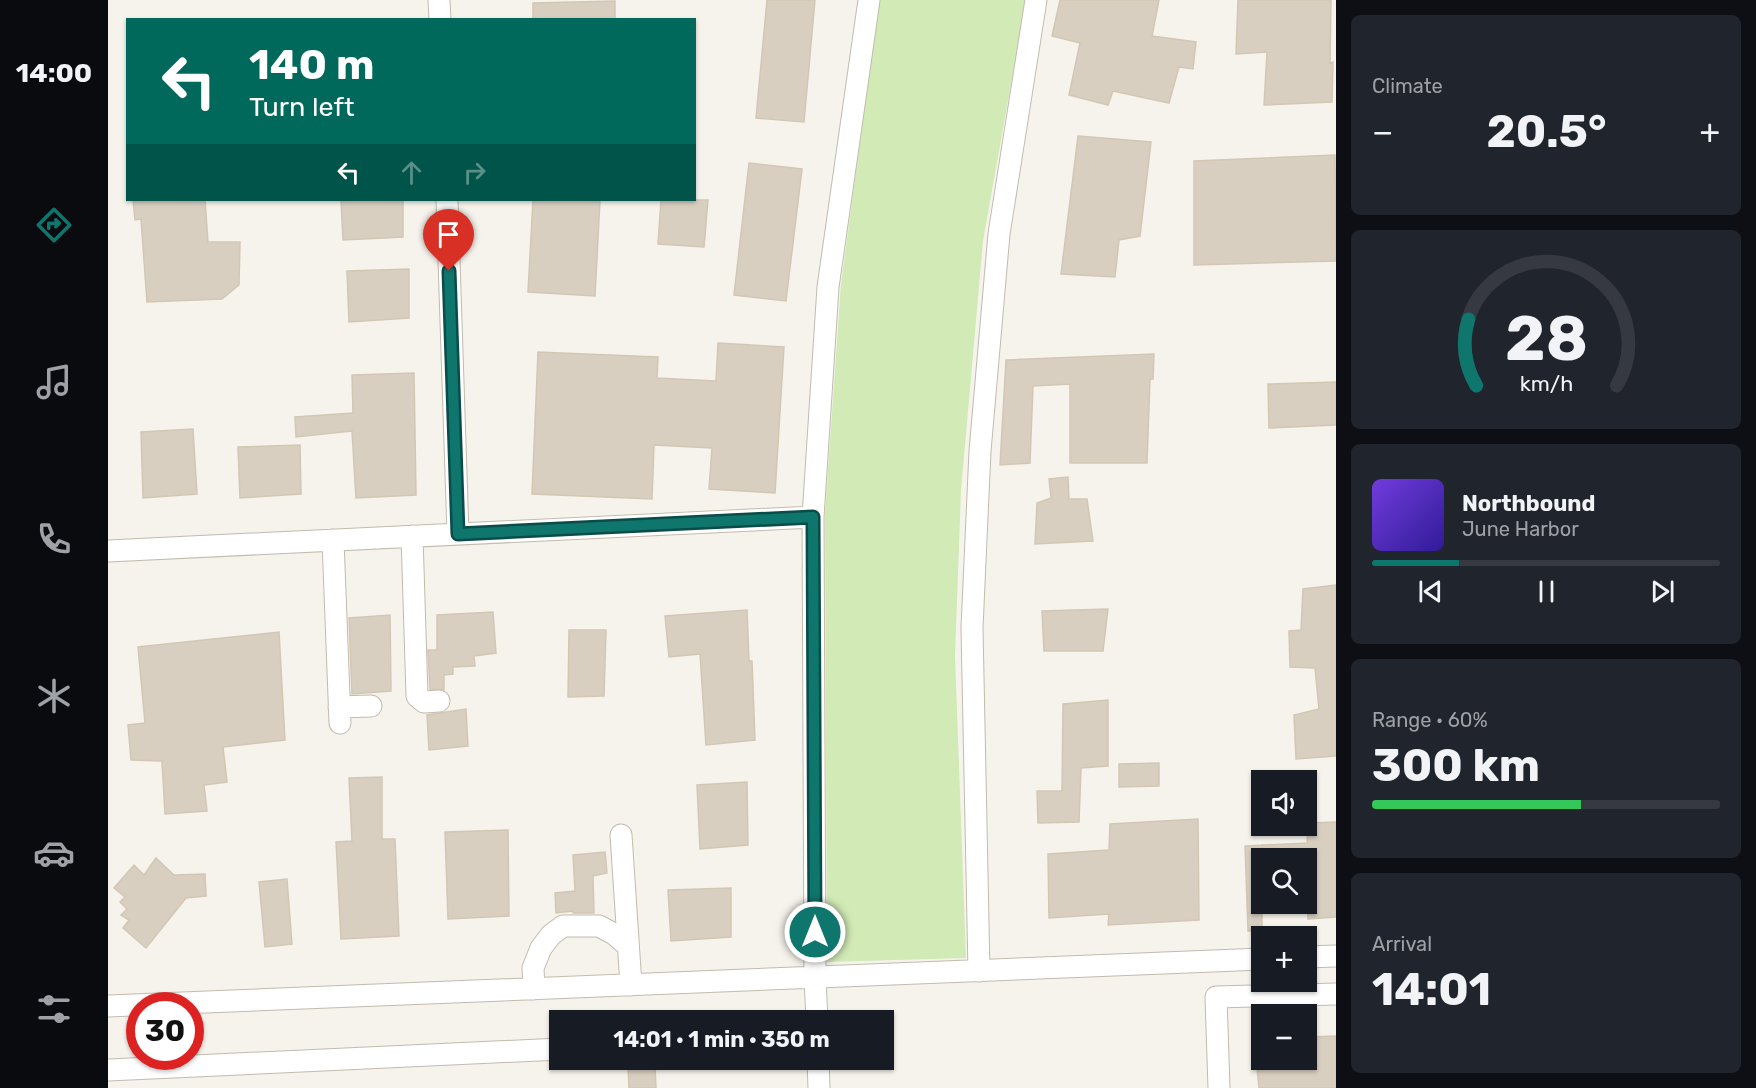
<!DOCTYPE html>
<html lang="en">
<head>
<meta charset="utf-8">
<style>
  body { margin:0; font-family:Rubik,sans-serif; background:#20242c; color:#f1f3f6; height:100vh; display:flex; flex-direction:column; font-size:22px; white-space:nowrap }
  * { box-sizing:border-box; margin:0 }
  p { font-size:20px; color:#9ea1a6 }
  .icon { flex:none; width:33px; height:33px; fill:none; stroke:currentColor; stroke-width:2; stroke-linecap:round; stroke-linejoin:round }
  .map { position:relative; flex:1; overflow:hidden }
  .drawer { display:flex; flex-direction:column; gap:15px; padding:15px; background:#0d0f14; width:420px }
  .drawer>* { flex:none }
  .guide { position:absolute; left:18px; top:18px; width:570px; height:183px; border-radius:0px; box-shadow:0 2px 4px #0004; background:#00695c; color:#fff; overflow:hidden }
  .fabs { position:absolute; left:1143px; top:770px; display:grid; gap:12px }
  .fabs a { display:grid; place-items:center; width:66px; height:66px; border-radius:0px; background:#171b24; box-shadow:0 2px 4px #0004; font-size:30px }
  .speed { position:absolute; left:18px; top:992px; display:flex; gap:12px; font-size:30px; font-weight:700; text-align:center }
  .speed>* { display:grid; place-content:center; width:78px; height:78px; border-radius:50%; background:#171b24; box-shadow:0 2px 4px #0004; line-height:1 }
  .speed .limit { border:9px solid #d22; background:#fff; color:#111 }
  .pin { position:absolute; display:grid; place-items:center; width:51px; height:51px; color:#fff; margin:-62px -26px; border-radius:50% 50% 50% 0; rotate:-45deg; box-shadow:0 0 6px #0007 }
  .pin .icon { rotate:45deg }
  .me { position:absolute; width:66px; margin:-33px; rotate:0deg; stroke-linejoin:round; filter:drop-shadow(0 0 4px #0008) }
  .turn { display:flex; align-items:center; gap:21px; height:126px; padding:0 24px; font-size:27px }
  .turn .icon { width:78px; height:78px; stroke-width:2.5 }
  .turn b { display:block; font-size:42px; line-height:51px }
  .lanes { display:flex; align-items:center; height:57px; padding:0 24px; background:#0003; justify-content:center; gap:30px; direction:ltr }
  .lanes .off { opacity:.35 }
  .big { font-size:45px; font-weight:700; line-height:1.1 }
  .drawer .tile { flex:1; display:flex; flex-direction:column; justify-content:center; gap:9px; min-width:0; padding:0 21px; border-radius:9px; background:#20242c }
  .drawer .dial { align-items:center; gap:0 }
  .dial svg { height:156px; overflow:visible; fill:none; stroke:#363941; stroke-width:7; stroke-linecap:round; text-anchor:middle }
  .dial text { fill:#f1f3f6; stroke:none }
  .song { display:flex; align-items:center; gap:18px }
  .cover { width:72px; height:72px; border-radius:9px; background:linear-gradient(135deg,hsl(260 70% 55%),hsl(250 70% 35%)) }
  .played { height:6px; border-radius:3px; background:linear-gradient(90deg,#0f766e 25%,#363941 25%) }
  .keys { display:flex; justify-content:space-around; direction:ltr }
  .heat { display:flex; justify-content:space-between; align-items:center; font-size:33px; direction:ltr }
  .charge { height:9px; border-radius:4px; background:linear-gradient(90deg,#34c759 60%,#363941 0) }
  .trip { position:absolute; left:441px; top:1010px; width:345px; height:60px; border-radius:0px; background:#171b24; box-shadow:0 2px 4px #0004; font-weight:700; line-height:60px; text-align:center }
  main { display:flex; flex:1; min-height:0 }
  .tab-bar { display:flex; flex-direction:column; width:108px; justify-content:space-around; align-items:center; background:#090b0e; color:#9ea1a6 }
  .tab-bar .icon { width:42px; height:42px }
  .tab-bar .active { color:#0f766e }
  .tab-bar b { font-size:27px; color:#f1f3f6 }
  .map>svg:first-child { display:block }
  .green { fill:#d2eab5 }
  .building { fill:#d8cfc1; stroke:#d3c7b4; stroke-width:1.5 }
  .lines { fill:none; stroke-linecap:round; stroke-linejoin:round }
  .minor-casing { stroke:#c2bbae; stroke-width:23 }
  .minor { stroke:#fff; stroke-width:21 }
  .route-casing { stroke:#0a4d48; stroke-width:15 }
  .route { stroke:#0f766e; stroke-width:10 }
</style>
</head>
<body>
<main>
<nav class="tab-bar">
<b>14:00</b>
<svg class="icon active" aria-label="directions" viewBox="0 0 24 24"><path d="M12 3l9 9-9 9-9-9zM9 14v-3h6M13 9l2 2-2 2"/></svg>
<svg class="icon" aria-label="music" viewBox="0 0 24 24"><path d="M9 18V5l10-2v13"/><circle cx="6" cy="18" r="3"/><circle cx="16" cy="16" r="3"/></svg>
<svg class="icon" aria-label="phone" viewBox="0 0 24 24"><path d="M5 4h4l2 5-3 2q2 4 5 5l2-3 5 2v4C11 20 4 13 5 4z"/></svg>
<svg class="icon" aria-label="climate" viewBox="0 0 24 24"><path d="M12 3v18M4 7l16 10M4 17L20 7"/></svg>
<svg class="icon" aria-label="car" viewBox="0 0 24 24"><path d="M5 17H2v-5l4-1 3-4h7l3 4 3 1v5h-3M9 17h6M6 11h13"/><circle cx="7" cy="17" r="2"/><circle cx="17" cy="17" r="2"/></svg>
<svg class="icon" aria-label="filters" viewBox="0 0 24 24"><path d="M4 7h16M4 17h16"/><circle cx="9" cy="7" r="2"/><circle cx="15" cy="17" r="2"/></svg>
</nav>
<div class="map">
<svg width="1228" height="1088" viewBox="0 0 1228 1088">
  <rect width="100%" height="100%" fill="#f6f3ec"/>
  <path class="green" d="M771,0H918L875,241L853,491L847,656L858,958L719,962L717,513L733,284Z"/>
  <path class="building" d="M659,0H707L696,122L648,118Z
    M952,0H1051L1044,36L1088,42L1085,69L1071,67L1061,103L1005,91L1000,105L961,95L972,43L944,36Z
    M1130,0H1223L1222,63L1225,62L1224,102L1156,105L1159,52L1128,54Z
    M507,1V20H425V3Z
    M970,136L1043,142L1032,236L1011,240L1007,277L953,274Z
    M1227,155L1228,261L1086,265V161Z
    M641,163L694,169L678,301L626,295Z
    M25,200H97L100,242H132L131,285L114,299L39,302L33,219L27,220Z
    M233,200H295V237L235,240Z
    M425,200H492L487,296L420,292Z
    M553,200H600L596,247L550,244Z
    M301,269V318L241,322L239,271Z
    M610,343L676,347L667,493L601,489L604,448L546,445L544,499L424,494L430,352L550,357L549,378L608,381Z
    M1046,354L1045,379H1042L1039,463H962V384L925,386L922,463L892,465L898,360Z
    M306,373L308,495L248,498L244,431L188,437L187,417L245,413L244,375Z
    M1228,382V425L1161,428L1160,384Z
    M85,429L89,494L35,498L33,432Z
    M192,445L193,494L132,498L130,447Z
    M960,477L961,499H979L985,541L927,544L929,503L943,498L941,479Z
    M1228,585V756L1188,759L1186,715L1211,709L1207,668L1182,667L1181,631L1193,630L1195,589Z
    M1000,609L995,651H936L934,611Z
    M639,610L641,661H644L647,740L598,745L592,654L561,657L557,616Z
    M385,612L388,653L366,656L367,666L345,667V674L336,675V690L322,689L320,650H329V615Z
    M282,615L283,691L244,694L241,618Z
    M461,630H498L496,696L460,697Z
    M171,632L177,740L115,747L119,782L96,785L99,811L57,814L54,761L23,760L20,725L37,723L30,647Z
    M1000,700V766L973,768L971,822L930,823L929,791H954L955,704Z
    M358,709L360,746L321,750L319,715Z
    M1051,763V786L1011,787V764Z
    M274,777V839H287L291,936L233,939L228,842L244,841L241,778Z
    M639,782L640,845L592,849L589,785Z
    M1090,819L1091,920L1000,925L1001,914L941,918L940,854L1001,850L1002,824Z
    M1228,822V917L1200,919L1198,858H1154V845L1199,843L1200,823Z
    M400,830L401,916L340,919L337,832Z
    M1154,845V931H1140L1137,846Z
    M497,852L499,873L485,876L486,913H465V911L448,913L447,893L467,891L465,855Z
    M48,858L66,875L97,874L98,896L78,898L38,948L15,928L21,920L13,915L19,909L12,902L17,897L6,888L26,865L36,875Z
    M179,879L184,944L157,947L151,882Z
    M623,888V937L563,941L560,890Z
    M1228,1036V1088H1151L1148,1059H1198V1037Z
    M547,1065L548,1088H521L520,1066Z"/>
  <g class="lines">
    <defs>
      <path id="minor" d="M331,0L332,20
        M339,200L350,534
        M304,536L309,696L316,702L331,701
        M225,540L232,723
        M0,551L705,517
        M231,707L263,706
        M513,835L523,985
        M1198,957L1228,956
        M871,971L864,628L872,451L891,234L928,0
        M426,989L425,968L433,948L443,935L455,926H491L506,934L520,946
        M0,1006L1154,959
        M709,1020L707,978L705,517L720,287L761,0
        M710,1059L711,1088
        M0,1070L452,1049
        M1111,1088L1108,997L1228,994"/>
    </defs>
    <use href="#minor" class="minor-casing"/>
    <use href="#minor" class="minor"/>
  </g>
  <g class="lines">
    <defs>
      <path id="route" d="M341,271L350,534L705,517L707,932"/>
    </defs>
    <use href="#route" class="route-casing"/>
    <use href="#route" class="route"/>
  </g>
</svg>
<div class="fabs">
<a><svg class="icon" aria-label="sound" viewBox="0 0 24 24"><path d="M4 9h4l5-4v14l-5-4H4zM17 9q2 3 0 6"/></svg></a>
<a><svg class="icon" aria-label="search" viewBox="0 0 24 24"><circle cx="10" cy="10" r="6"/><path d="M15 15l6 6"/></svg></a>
<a>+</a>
<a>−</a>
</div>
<div class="speed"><div class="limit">30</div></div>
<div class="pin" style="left:341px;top:271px;background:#d93025"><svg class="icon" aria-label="arrive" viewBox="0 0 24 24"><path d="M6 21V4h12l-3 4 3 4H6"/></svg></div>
<svg class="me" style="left:707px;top:932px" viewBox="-20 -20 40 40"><circle r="17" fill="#0f766e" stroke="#fff" stroke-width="3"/><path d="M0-11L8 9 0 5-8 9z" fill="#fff"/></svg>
<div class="trip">14:01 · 1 min · 350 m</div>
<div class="guide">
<div class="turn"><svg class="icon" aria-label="left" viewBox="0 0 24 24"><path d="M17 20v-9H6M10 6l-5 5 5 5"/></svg><div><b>140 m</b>Turn left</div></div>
<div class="lanes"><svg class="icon" aria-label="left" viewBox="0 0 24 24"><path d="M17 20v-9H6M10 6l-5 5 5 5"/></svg><svg class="icon off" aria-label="ahead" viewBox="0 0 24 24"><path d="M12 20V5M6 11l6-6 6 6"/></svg><svg class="icon off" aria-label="right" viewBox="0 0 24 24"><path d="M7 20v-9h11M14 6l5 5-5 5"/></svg></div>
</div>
</div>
<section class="drawer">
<div class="tile"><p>Climate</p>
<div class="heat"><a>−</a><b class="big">20.5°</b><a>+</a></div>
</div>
<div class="tile dial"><svg viewBox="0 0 100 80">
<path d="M14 69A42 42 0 1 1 86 69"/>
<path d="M14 69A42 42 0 0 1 10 35" stroke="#0f766e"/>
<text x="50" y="56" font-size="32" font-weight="700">28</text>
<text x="50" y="72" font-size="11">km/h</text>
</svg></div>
<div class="tile">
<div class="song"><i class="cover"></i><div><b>Northbound</b><p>June Harbor</p></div></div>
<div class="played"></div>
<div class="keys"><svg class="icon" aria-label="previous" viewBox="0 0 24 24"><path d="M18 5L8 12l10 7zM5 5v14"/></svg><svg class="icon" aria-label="pause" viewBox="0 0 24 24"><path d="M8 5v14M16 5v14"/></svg><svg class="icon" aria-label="next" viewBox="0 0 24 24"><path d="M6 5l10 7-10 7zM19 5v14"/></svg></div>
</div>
<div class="tile"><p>Range · 60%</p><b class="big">300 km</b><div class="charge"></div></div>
<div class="tile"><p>Arrival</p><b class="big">14:01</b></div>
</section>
</main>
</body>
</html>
